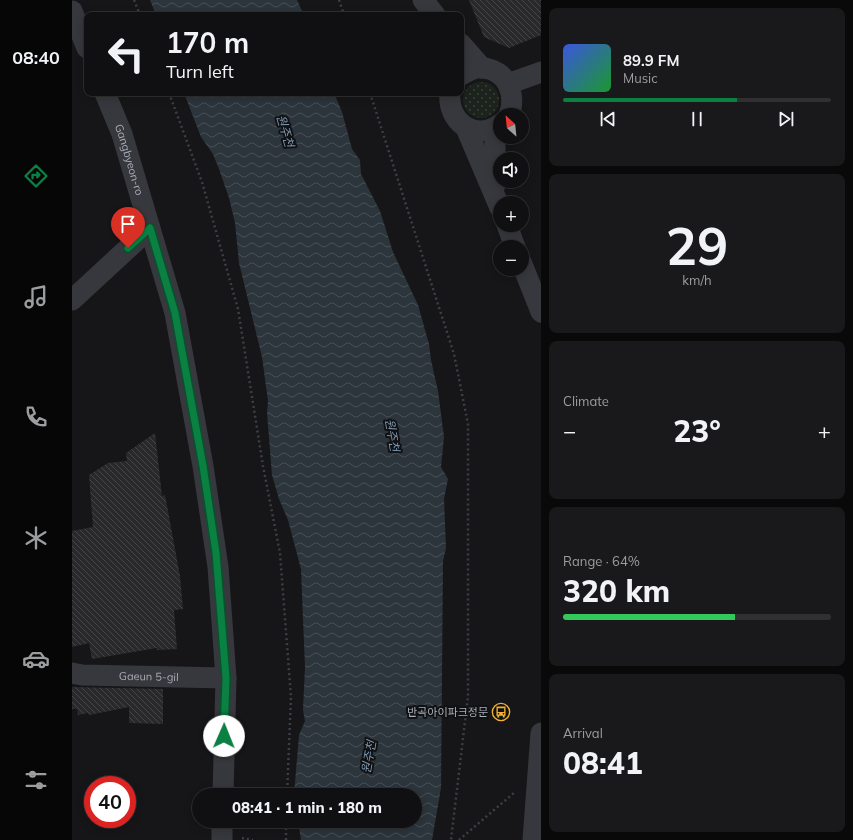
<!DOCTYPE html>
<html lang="en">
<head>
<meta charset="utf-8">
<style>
  body { margin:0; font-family:Mulish,"Noto Sans KR",sans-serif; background:#19191b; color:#f1f3f6; height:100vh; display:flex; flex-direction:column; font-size:15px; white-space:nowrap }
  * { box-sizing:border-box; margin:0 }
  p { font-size:13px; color:#9c9d9f }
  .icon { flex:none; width:22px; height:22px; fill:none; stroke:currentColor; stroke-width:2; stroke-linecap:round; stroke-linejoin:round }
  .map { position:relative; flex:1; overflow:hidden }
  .side { display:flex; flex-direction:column; gap:8px; padding:8px; background:#09090a; width:312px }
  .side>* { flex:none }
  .hud { position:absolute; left:12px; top:12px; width:380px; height:84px; border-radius:8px; box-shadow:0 2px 10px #0003,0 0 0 1px #303032; background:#101012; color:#f1f3f6; overflow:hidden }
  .needle { width:26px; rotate:333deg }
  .fabs { position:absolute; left:421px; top:108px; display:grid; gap:8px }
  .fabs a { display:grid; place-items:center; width:36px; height:36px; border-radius:50%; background:#101012; box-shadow:0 2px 10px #0003,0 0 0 1px #303032; font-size:20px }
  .speed { position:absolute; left:12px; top:776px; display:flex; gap:8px; font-size:20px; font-weight:700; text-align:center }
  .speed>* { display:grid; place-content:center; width:52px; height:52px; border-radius:50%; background:#101012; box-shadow:0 2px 10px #0003,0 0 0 1px #303032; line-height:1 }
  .speed .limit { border:6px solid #d22; background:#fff; color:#111 }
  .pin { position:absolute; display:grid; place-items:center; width:34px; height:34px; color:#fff; margin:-41px -17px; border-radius:50% 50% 50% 0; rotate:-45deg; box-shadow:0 0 4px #0007 }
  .pin .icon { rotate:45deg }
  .me { position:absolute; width:44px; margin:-22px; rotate:1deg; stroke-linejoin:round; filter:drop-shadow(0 0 3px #0008) }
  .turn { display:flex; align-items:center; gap:14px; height:84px; padding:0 16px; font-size:18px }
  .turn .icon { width:52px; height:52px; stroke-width:2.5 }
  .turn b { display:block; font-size:28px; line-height:34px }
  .big { font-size:30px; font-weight:800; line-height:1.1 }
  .side .widget { flex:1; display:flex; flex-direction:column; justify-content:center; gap:6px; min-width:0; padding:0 14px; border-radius:8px; background:#19191b }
  .side .dial { align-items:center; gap:0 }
  .dial b { font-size:52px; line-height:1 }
  .song { display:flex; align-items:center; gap:12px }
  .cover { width:48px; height:48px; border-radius:6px; background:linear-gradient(135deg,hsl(230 70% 55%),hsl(130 70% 35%)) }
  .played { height:4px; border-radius:2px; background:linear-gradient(90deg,#0b8043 65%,#303032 65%) }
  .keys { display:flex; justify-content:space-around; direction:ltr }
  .heat { display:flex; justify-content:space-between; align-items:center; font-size:22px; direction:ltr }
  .charge { height:6px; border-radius:3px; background:linear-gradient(90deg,#34c759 64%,#303032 0) }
  .trip { position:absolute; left:120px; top:788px; width:230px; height:40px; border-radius:20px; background:#101012; box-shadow:0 2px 10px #0003,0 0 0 1px #303032; font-weight:800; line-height:40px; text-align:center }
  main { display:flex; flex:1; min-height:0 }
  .tab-bar { display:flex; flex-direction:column; width:72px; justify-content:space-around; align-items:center; background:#060607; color:#9c9d9f }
  .tab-bar .icon { width:28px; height:28px }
  .tab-bar .on { color:#0b8043 }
  .tab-bar b { font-size:18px; color:#f1f3f6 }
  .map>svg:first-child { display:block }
  .grass { fill:url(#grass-dots) }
  .water { fill:url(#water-waves) }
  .building { fill:url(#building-back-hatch) }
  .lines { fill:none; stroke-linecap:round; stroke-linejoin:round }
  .path { stroke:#3d3f44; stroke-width:2.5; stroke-dasharray:2 3; stroke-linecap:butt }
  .minor { stroke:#37383d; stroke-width:21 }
  .route-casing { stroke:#07532c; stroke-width:10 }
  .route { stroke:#0b8043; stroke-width:7 }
  .labels { text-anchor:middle; stroke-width:4; stroke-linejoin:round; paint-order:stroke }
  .street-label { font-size:11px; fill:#a8adb8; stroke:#111113 }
  .poi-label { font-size:11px; fill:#a8adb8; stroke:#111113; text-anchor:end }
  .water-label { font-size:12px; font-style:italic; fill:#7f9bb3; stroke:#111113 }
</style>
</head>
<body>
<main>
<nav class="tab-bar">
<b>08:40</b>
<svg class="icon on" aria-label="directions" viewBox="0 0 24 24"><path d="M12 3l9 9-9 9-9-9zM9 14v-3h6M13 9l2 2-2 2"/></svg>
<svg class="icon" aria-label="music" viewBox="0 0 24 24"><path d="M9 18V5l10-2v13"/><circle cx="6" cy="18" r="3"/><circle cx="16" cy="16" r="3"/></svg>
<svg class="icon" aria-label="phone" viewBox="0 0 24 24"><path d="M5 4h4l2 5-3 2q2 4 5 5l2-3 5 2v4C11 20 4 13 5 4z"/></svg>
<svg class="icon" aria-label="climate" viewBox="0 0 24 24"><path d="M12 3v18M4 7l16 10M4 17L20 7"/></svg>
<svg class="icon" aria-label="car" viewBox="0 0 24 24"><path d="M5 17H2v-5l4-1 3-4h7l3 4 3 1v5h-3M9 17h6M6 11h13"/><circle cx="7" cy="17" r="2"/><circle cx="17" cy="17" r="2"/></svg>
<svg class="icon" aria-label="filters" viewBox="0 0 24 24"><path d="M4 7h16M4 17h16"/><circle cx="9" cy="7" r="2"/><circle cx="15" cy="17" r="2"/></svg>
</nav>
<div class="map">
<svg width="469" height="840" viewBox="0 0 469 840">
  <defs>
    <pattern id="grass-dots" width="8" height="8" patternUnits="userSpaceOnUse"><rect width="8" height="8" fill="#1c231d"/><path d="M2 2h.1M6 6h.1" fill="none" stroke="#3a403c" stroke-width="1.8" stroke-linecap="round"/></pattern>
    <pattern id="water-waves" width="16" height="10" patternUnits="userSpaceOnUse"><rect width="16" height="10" fill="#2c353c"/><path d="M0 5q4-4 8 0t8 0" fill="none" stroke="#485056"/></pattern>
    <pattern id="building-back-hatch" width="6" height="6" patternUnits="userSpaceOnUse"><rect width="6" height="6" fill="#29292c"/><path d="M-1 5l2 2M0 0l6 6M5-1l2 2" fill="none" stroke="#454548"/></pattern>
  </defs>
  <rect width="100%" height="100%" fill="#161618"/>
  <path class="grass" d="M391 100a18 18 0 1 1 36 0a18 18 0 1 1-36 0Z"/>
  <path class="water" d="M78,0H225L232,15H84Z
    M112,93H262L270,112L280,149L288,160L289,174L308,211L321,252L346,305L357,344L359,360L366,391L372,437L369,467L376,479L372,499L374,548L371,561L369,788L360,840H229L226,821H343V795H222L227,735L233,721L231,710L233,667L229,569L216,520L207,499L200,475L195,413L196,401L190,357L167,263L163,223L157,198L147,169L141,154L129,137Z"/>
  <path class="building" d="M397,0H469V35L437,48L412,37Z
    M83,433L90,496L93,495L108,576L111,609L102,610L105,649L85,650V648L20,659L17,643L0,647V531L21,527L17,475L36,463L55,461L54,453Z
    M0,687L91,689V724L57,723V707L17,715L16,713L6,715L5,709H0Z"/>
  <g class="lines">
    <path class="path" d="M62,0L68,15
      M267,0L272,15
      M97,93L130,182L166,309L191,466L208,553L219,697L215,795
      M298,93L382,354L396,424V696L379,840
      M170,838L181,840
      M214,840V821
      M387,840L443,792"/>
    <g class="minor">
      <path d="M351,0L363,15"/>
      <path d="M0,11L15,48"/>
      <path d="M389,44L410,68"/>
      <path d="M389,75C395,72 403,67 410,68C435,69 445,95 437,115"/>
      <path d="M436,84L469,72"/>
      <path id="s1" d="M33,93L50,134L103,313L131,466L146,567L154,678L151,795"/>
      <path d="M378,93C375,122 403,142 428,124"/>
      <path d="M394,128L428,208"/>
      <path d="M423,185V128"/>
      <path d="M435,225L443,247"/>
      <path d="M450,264L469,312"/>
      <path d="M0,300L78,228"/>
      <path id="s2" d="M0,673L10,675L154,678"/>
      <path d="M150,840V821"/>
      <path d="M461,840L469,733"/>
    </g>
  </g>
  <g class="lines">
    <defs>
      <path id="route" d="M56,248L78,228L103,313L131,466L144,553L154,678L152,736"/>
    </defs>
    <use href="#route" class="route-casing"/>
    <use href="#route" class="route"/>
  </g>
  <defs>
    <symbol id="bus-ring" viewBox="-11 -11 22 22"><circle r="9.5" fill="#111113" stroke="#f2b134" stroke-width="1.5"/><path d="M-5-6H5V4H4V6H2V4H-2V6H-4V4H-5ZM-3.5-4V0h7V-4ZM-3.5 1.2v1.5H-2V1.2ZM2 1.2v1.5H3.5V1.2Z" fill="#f2b134"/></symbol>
  </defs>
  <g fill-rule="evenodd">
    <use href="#bus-ring" x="419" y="702" width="20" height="20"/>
  </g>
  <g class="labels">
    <g class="street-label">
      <text dy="4" stroke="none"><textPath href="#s1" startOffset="71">Gangbyeon-ro</textPath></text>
      <text dy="4" stroke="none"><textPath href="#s2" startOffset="77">Gaeun 5-gil</textPath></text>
    </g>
    <g class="poi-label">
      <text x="416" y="716">반곡아이파크정문</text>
    </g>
    <g class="water-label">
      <text transform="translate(213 131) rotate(74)" y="4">원주천</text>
      <text transform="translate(320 435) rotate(80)" y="4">원주천</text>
      <text transform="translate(297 757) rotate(-80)" y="4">원주천</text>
    </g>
  </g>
</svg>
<div class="fabs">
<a><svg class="needle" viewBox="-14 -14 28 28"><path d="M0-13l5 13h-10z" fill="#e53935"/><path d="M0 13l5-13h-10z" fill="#9c9d9f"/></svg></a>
<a><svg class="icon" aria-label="sound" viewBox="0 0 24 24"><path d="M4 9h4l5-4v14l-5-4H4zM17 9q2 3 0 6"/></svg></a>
<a>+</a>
<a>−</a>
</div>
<div class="speed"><div class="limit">40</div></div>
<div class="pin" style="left:56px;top:248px;background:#d93025"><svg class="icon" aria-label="arrive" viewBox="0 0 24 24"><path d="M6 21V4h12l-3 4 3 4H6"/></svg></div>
<svg class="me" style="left:152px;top:736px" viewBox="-20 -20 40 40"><circle r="19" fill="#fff"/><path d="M0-13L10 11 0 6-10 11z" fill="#0b8043"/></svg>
<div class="trip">08:41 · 1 min · 180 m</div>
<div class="hud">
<div class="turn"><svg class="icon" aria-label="left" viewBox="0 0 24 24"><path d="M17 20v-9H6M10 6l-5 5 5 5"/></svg><div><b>170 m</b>Turn left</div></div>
</div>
</div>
<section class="side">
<div class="widget">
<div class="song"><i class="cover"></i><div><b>89.9 FM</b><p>Music</p></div></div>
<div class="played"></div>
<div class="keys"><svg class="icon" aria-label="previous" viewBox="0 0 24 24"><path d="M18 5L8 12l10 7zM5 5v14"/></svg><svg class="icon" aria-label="pause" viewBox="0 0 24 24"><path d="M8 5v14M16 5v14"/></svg><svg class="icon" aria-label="next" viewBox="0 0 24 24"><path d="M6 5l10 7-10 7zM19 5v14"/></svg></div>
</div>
<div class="widget dial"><b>29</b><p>km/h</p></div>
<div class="widget"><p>Climate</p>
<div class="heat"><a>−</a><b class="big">23°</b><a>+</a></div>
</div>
<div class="widget"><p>Range · 64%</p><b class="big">320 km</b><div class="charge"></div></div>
<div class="widget"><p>Arrival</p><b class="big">08:41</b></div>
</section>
</main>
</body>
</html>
